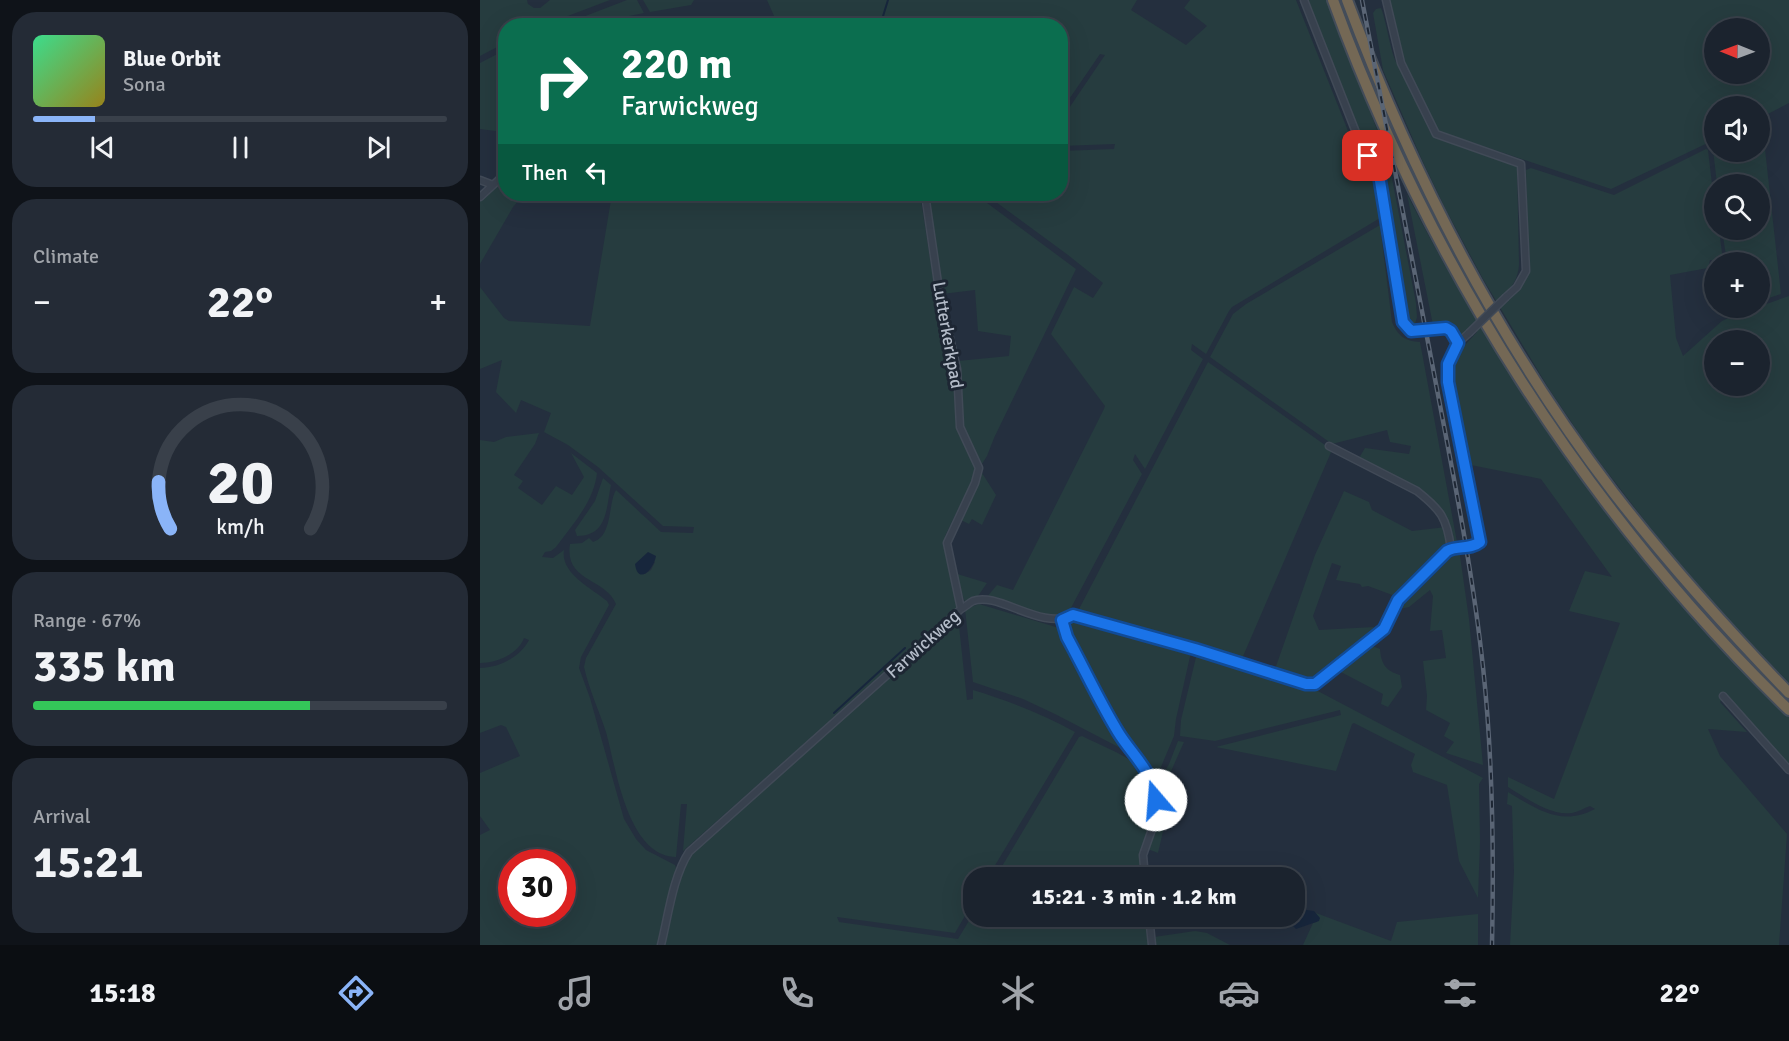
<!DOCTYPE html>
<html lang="en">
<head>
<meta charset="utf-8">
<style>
  body { margin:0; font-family:Signika,sans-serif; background:#242b36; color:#f1f3f6; height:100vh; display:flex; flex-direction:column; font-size:22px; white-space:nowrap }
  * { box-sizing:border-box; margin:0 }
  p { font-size:20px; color:#a0a4aa }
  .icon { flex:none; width:33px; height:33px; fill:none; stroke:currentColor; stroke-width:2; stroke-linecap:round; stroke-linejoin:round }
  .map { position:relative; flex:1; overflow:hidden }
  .sheet { display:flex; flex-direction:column; gap:12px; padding:12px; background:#0f1319; width:480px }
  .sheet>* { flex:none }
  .hud { position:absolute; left:18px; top:18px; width:570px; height:183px; border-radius:24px; box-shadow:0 6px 24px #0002,0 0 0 2px #39404a; background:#0b6e4f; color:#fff; overflow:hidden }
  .needle { width:39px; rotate:271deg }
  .buttons { position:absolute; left:1224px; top:18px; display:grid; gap:12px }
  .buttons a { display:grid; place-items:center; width:66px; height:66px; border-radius:50%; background:#1b232e; box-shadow:0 6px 24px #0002,0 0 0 2px #39404a; font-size:30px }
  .speed { position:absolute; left:18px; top:849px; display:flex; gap:12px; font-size:30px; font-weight:700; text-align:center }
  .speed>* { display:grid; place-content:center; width:78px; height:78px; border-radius:50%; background:#1b232e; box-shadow:0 6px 24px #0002,0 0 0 2px #39404a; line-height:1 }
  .speed .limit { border:9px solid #d22; background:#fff; color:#111 }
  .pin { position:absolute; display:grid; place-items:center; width:51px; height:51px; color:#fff; margin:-26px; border-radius:12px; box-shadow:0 3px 9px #0006 }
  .me { position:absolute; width:66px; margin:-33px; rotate:342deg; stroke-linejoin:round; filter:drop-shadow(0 0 4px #0008) }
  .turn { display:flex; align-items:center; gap:21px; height:126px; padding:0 24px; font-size:27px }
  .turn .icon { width:78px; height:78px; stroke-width:2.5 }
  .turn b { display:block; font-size:42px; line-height:51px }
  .then { display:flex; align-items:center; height:57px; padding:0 24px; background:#0003; gap:12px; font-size:22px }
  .big { font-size:45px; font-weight:700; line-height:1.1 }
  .sheet .widget { flex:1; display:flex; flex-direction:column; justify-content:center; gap:9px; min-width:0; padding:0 21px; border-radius:24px; background:#242b36 }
  .sheet .dial { align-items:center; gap:0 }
  .dial svg { height:156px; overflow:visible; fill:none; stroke:#39404a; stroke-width:7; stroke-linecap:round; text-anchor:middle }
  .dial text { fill:#f1f3f6; stroke:none }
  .song { display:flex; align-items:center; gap:18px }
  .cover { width:72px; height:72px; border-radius:9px; background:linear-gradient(135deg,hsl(150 70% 55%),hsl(50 70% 35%)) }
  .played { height:6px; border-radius:3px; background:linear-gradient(90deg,#8ab4f8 15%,#39404a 15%) }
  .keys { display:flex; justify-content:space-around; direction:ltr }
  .heat { display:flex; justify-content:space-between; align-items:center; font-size:33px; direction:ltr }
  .charge { height:9px; border-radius:4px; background:linear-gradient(90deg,#34c759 67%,#39404a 0) }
  .trip { position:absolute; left:483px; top:867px; width:342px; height:60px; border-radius:24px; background:#1b232e; box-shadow:0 6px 24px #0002,0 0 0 2px #39404a; font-weight:700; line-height:60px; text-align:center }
  .menu { display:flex; height:96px; justify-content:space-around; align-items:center; background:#0b0e12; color:#a0a4aa }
  .menu .icon { width:42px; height:42px }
  .menu .selected { color:#8ab4f8 }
  .menu b { font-size:27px; color:#f1f3f6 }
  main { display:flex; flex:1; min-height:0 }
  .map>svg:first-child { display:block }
  .green { fill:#263c3f; fill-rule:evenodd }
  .water { fill:#17263c }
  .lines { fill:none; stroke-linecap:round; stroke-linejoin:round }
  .stream { stroke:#17263c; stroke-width:2 }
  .minor-casing { stroke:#414a57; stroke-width:9 }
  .motorway-casing { stroke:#434c59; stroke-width:14 }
  .minor { stroke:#38414e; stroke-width:6 }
  .motorway { stroke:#746855; stroke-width:10 }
  .rail-casing { stroke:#5a6575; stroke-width:4.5 }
  .rail { stroke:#1d2633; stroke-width:2; stroke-dasharray:7; stroke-linecap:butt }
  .minor-bridge-casing { stroke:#414a57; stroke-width:9; stroke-linecap:butt }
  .minor-bridge { stroke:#38414e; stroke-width:6 }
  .route-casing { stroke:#114b97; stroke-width:15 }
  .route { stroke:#1a73e8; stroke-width:10 }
  .labels { text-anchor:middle; stroke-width:6; stroke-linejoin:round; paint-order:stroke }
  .street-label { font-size:18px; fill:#b4bcc9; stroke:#1d2633 }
</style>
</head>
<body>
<main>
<section class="sheet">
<div class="widget">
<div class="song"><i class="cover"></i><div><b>Blue Orbit</b><p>Sona</p></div></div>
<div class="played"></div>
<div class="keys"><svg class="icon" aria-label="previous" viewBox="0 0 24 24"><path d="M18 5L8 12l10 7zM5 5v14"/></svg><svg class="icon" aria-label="pause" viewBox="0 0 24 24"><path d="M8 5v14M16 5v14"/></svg><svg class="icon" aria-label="next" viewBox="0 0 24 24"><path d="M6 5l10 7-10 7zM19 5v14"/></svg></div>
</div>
<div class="widget"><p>Climate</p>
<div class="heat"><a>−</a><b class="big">22°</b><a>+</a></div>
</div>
<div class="widget dial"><svg viewBox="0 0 100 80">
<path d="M14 69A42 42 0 1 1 86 69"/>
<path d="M14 69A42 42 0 0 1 8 45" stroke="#8ab4f8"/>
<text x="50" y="56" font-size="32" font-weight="700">20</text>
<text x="50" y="72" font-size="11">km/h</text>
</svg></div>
<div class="widget"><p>Range · 67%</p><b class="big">335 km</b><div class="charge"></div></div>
<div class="widget"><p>Arrival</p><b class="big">15:21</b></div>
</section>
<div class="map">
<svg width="1309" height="945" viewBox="0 0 1309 945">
  <rect width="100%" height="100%" fill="#242f3e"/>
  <path class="green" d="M0,0H47L48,4L54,8H60L70,0H130L64,25L26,26L25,43L0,56Z
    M147,0H157L164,13L105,25H82Z
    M163,0H214L211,5L170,12Z
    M287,0H657L651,10L706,45L727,26L704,8L710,0H816L876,151L892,171L900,218L752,307L749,311L726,354L712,344L711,350L723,359L665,469L655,454L653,460L662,474L583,623L506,598L517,585L533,590L624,409L625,406L571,334L594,287L613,298L623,283L588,255L505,194H580L581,151L634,149L635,144L581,146V120L625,55L620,54L581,111L580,26L298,25Z
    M826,0H847L908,158L936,303L937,317L934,327L924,317L901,173L881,137Z
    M907,0H1309V103L1280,118V106H1234V140L1131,189L958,131L925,62L921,60ZM1234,28H1280V74H1234Z
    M901,8C907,22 911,59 919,66L950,132L959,138L1037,164L1039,265C1038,278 1033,287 1022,296L1026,303L1044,282L1048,267L1046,170L1051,168L1134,195L1226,149L1228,150L1234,201V230H1239L1243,260H1230L1228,268L1190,275L1196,338L1203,356L1242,321L1255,315L1309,296V683L1241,612L1192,556L1111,451L1069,389L1003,279L966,210L942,160L903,70L893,13L896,9ZM1234,340H1280V386H1234Z
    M25,50V114L19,118L23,125V132L0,129V63Z
    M1282,122L1301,294L1280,301V262H1247L1242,230H1280V184H1237L1233,150L1234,146V152H1280V123Z
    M22,179L25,183L26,194H44L33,207L0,264V201Z
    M132,194H440L455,290L475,373L478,428L496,467V473L465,536V551L478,607L203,851L207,804H201L196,857C147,856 136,767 126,732C119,711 109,689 104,667L106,658L136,604C126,578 84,582 90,544L102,543L109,538L113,542C133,536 128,503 136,490L181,532L213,533L214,527L183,526L118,467L88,445L64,432L71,413L41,400L36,413L16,392L22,360L0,369V287L24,318L29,321L110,326ZM161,559L175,562L171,570L165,574L158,562Z
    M446,194H495L596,269L514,438L507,456L502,464L484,430L478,361L529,356L531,336L498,331L495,290L462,294Z
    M927,194C1025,388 1155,563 1309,716V764L1245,696L1240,702L1267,732L1228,729L1240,756L1307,834L1299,945H1030L1034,872L1032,806L1027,804L1028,792C1057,809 1081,827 1115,809L1110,806C1104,808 1098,812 1092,813C1070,816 1046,798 1028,787V777L1074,799L1140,623L1089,611L1105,571L1132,577L1061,479L986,464L971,373L973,358L997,332L992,324L981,336L968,325H953Z
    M900,225L912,322C918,336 925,341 940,342L977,542L982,545H974L962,511L941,491L879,458L885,448L929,454L931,446L910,442L907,430L852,444L730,357L753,314L766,304Z
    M728,362L852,450L761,661L598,611Z
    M59,433L55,444L34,475L43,481L38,488L62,505L76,486L92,495L104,477L91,453L117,473C114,502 92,525 76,547L71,551L65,552L62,557L73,558L84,550C80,573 111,588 127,601L129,605L101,657L99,668L110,698L144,819L156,839L166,850L195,865L196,868L178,945H0V835L10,830L0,816V773L40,756L26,727L21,725L0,733V668C19,668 40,657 49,640L44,638C38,654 17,663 0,663V440L14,442L26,437ZM32,862H82V914H32Z
    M502,473L516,495L502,525L492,519L489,524L479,519Z
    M123,478L131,485C126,508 128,536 97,536L95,530L115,501Z
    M864,491L889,502L892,510L932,531L966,527L968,547L915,596L888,586L882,587L880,584L856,580L861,566L852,563L833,616L839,630L894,627L887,637L832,683L794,672L835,555Z
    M983,549L980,556L989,619L1003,765L966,753L974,742L964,736L970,723L946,710L947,696L943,661L966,658L962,630L950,631L953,596L950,590L929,607L911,611L969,553Z
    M474,573L507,583L498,596L488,603L485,602Z
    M499,604L579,628L631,727L648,752L575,714L543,699L493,682L485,609Z
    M593,617L711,652L696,719L694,736L678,774L673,775L642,733L587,629Z
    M472,619L477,620L479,626L487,700L493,699V690C529,701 562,714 595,732L508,877L494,878L493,902L475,933L357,917L359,922L478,939L493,914L494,916L667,917L669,945H183L201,874L210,852Z
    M887,644L900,649C901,664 906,671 920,675L922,687L908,707L901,704L903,694L857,670Z
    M717,653L834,689L1003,778L999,784L1000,842L998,898L979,861L967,785L933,772L931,765L935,754L874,723L872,724L856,771L736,747L861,715L860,710L735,741L700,736L701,720Z
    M602,736C644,757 685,765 671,823C667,842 660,857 662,877L515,878L599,737Z
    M698,741L704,742L684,787L687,814L678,853L668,849C678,822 687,816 676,786L689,764Z
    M836,913L911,941L917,922L998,914V945H823L833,923L837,922Z
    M715,931L727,933L750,945H674V937Z"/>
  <path class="water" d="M168,552L176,556C174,569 158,586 155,564Z
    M826,910L834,911L840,918L839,921L816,929L812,925L813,921Z"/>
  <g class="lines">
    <path class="stream" d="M400,26L408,0
      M354,713L425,648"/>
    <defs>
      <path id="minor" d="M824,0L877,135L899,175L923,322L931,331C956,331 962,317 978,343
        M906,0L921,63L956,134L1041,164L1046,271L1037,287L1026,297
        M0,180L13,185
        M445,194L459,290L477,369L480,427L499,468L495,483L467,543L481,609
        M0,197L26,173
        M849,446L937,491C961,510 967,518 971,549
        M582,620L587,637L638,732L667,772L674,787L678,812L663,855L665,878
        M1243,696L1309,770
        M669,916L672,945
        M181,945C188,917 193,876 209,852L481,609C485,607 489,603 493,601C518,591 561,631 593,615L715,649L826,684H835L840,681L904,629L918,600L967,551C977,545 990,550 1000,542L984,469L968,375L971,357L978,343L989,333"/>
      <path id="motorway" d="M853,0C950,267 1106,512 1309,710
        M867,0C932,174 1020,344 1133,492C1188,563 1247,629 1309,693"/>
    </defs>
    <use href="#minor" class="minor-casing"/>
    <use href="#motorway" class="motorway-casing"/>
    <use href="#minor" class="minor"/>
    <use href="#motorway" class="motorway"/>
    <defs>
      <path id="rail" d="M882,0C906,121 928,242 952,363C971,464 992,565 1003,667C1013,759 1014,852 1012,945"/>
    </defs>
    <use href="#rail" class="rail-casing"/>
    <use href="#rail" class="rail"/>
    <defs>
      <path id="minor-bridge" d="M989,333L1026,297"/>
    </defs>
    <use href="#minor-bridge" class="minor-bridge-casing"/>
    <use href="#minor-bridge" class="minor-bridge"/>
  </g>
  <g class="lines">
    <defs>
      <path id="route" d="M676,800C673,771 652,755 638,732C619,701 604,668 587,637L582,620L593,615L715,649L826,684H835L904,629L918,600L967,551C977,545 990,550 1000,542L968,382V364L978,343L971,331L966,328L931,331L923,322L899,175L888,156"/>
    </defs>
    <use href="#route" class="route-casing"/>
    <use href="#route" class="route"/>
  </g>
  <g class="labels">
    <g class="street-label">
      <text transform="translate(468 335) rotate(80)" y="6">Lutterkerkpad</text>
      <text transform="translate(443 644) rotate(-42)" y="6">Farwickweg</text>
    </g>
  </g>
</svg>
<div class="buttons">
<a><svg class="needle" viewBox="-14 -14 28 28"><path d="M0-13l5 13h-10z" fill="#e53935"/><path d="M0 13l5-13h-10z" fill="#a0a4aa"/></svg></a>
<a><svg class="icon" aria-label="sound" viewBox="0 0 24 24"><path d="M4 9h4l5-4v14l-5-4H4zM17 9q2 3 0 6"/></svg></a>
<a><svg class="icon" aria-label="search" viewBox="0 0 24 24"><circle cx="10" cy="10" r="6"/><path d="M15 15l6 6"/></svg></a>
<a>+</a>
<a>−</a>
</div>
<div class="speed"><div class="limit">30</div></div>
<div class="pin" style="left:888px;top:156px;background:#d93025"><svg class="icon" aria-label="arrive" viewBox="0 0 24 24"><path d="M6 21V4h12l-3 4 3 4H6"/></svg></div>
<svg class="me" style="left:676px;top:800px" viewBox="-20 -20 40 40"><circle r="19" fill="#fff"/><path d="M0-13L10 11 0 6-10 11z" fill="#1a73e8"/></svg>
<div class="trip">15:21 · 3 min · 1.2 km</div>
<div class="hud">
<div class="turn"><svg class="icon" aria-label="right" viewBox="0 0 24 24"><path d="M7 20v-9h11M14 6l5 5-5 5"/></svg><div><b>220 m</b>Farwickweg</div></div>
<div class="then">Then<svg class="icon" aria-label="left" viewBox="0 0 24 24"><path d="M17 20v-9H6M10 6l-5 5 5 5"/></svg></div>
</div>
</div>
</main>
<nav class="menu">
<b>15:18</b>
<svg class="icon selected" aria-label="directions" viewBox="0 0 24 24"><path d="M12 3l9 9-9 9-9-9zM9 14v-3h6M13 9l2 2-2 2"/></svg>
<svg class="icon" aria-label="music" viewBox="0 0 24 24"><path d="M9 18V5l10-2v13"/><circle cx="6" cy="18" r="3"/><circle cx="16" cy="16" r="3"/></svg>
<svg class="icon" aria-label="phone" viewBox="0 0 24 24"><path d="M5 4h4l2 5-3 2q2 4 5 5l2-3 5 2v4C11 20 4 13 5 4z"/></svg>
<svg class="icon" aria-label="climate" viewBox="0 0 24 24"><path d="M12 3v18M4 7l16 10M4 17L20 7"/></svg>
<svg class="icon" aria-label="car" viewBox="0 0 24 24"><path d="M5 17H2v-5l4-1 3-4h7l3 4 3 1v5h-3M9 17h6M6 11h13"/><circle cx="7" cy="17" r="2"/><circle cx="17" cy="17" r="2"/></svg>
<svg class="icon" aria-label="filters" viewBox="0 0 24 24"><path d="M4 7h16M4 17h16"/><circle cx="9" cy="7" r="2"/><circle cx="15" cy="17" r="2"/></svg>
<b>22°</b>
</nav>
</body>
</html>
